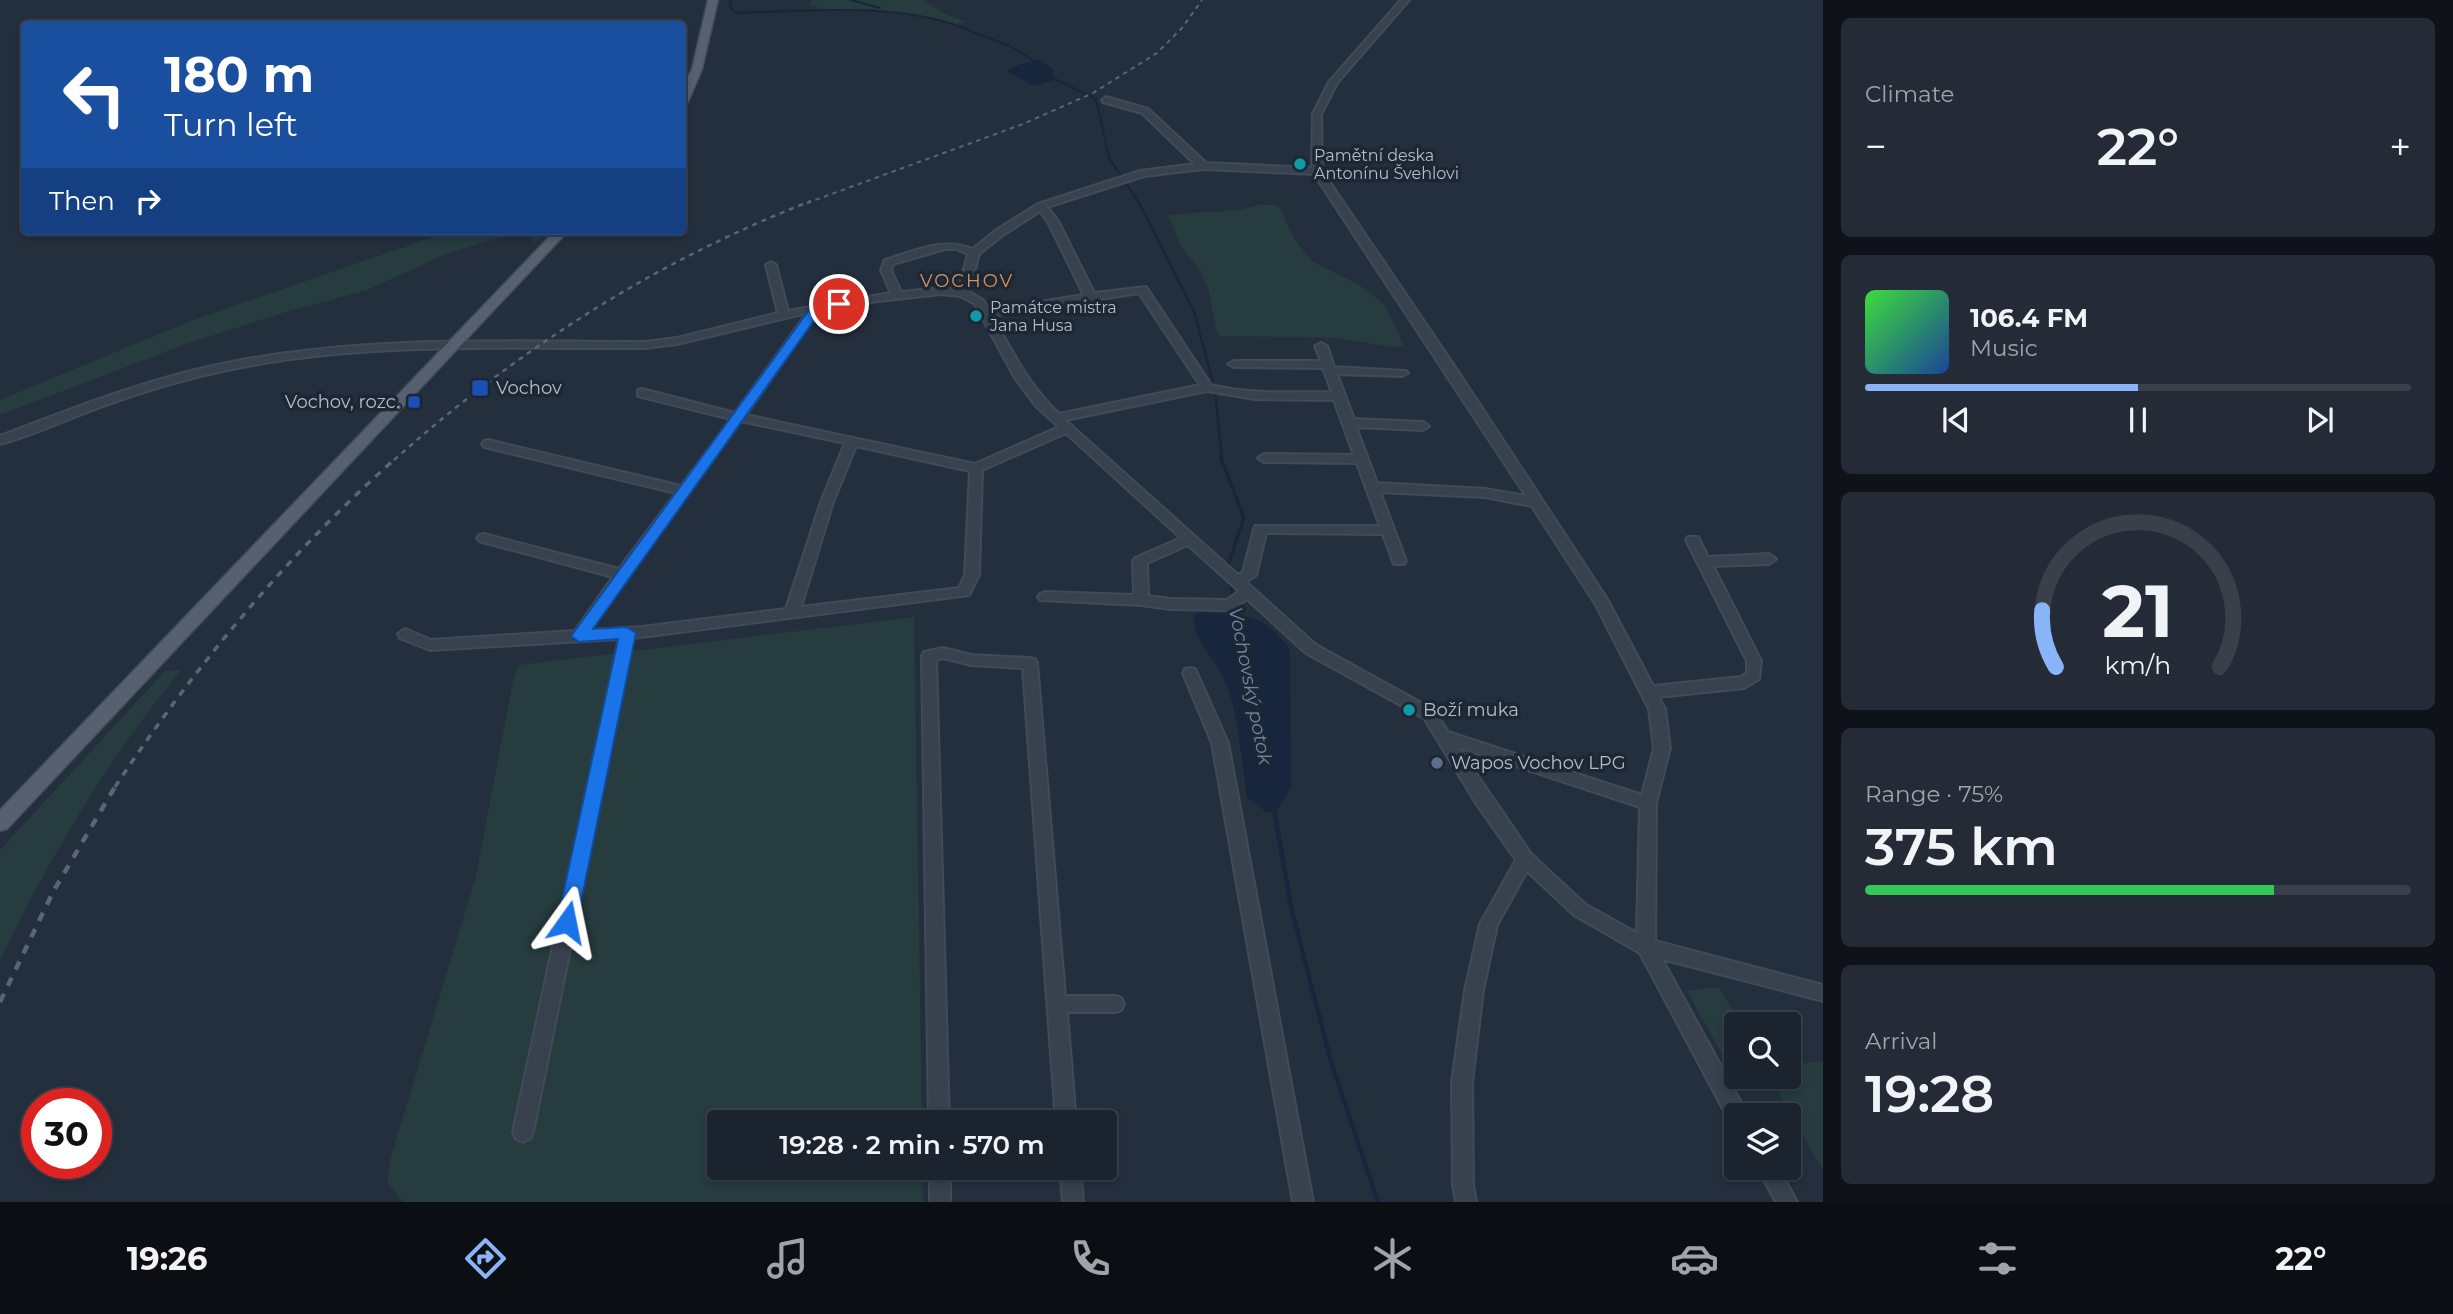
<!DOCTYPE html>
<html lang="en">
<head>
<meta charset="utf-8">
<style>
  body { margin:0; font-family:Montserrat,sans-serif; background:#242b36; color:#f1f3f6; height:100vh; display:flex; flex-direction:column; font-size:26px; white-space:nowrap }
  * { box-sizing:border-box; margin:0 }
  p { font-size:23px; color:#a0a4aa }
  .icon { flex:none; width:38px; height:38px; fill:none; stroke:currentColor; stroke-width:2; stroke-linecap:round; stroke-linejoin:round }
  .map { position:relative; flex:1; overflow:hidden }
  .side { display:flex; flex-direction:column; gap:18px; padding:18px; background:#0f1319; width:630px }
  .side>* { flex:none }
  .guide { position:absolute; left:21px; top:21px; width:665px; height:214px; border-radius:7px; box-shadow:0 4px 10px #0003,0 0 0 2px #39404a; background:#1a4fa0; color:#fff; overflow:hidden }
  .controls { position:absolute; left:1724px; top:1012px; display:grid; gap:14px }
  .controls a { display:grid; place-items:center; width:77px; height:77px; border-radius:7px; background:#1b232e; box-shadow:0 4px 10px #0003,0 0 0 2px #39404a; font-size:35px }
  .speed { position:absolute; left:21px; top:1088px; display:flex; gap:14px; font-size:35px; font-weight:700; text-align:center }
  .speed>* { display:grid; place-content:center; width:91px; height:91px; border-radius:50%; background:#1b232e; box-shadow:0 4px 10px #0003,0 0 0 2px #39404a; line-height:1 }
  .speed .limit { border:10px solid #d22; background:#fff; color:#111 }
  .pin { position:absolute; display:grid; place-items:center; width:60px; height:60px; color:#fff; margin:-30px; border:4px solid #fff; border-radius:50%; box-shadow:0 2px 7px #0007 }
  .me { position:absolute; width:77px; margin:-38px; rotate:12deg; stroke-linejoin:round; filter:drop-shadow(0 0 5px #0008) }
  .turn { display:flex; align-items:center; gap:24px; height:147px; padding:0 28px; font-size:32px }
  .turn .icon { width:91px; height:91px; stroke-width:2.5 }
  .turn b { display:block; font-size:49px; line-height:60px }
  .then { display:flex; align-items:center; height:66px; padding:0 28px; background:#0003; gap:14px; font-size:26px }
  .big { font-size:52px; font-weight:600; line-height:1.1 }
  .side .tile { flex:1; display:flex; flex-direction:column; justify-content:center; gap:10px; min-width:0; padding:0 24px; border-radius:10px; background:#242b36 }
  .side .dial { align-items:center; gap:0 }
  .dial svg { height:182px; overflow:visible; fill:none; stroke:#39404a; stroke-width:7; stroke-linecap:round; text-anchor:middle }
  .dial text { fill:#f1f3f6; stroke:none }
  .song { display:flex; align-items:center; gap:21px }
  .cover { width:84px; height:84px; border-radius:10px; background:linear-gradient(135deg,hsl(120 70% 55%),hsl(220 70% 35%)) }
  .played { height:7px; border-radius:4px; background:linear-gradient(90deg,#8ab4f8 50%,#39404a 50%) }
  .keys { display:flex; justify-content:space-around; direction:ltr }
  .heat { display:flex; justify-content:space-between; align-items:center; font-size:38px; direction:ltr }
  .charge { height:10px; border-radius:5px; background:linear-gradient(90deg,#34c759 75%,#39404a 0) }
  .trip { position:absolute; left:707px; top:1110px; width:410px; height:70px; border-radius:7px; background:#1b232e; box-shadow:0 4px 10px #0003,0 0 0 2px #39404a; font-weight:600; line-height:70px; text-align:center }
  .tab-bar { display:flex; height:112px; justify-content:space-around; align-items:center; background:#0b0e12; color:#a0a4aa }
  .tab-bar .icon { width:49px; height:49px }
  .tab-bar .current { color:#8ab4f8 }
  .tab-bar b { font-size:32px; color:#f1f3f6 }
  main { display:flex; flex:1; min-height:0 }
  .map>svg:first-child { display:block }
  .green { fill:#263c3f }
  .water { fill:#17263c }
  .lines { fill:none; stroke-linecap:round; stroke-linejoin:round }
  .stream-far3 { stroke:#17263c; stroke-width:2 }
  .stream-far2 { stroke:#17263c; stroke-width:2.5 }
  .stream-far1 { stroke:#17263c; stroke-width:3.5 }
  .stream { stroke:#17263c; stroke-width:4.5 }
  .minor-casing { stroke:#414a57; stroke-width:4 }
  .major-casing { stroke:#414a57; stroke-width:3 }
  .minor { fill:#38414e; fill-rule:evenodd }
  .major { fill:#56606e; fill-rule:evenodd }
  .rail-far3 { stroke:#5a6575; stroke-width:2; stroke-dasharray:4.5 4.5; stroke-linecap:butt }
  .rail-far2 { stroke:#5a6575; stroke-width:2.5; stroke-dasharray:5 5; stroke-linecap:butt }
  .rail-far1 { stroke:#5a6575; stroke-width:3.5; stroke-dasharray:7 7; stroke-linecap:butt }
  .rail { stroke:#5a6575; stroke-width:4.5; stroke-dasharray:9 9; stroke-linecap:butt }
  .route { fill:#1a73e8; stroke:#114b97; stroke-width:2 }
  .culture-dot { fill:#0f9aa8; stroke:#1d2633; stroke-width:2.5 }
  .transit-dot { fill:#1a4fb4; stroke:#1d2633; stroke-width:2.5 }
  .service-dot { fill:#5c6f8a; stroke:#1d2633; stroke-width:2.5 }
  .labels { text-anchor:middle; stroke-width:7; stroke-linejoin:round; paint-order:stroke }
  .far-poi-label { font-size:16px; fill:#b4bcc9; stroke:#1d2633; text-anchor:start }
  .far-quarter-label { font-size:18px; letter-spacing:2px; fill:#d59563; stroke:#1d2633 }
  .poi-label { font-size:18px; fill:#b4bcc9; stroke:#1d2633; text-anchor:start }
  .water-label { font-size:19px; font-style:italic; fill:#6d86a8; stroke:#1d2633 }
</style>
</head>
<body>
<main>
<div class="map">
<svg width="1823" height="1202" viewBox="0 0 1823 1202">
  <rect width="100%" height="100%" fill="#242f3e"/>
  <path class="green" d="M815,0H923L945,14L966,22L953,24L919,15L870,9L828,12L810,4V1Z
    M1258,205H1273L1279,207L1295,240L1312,261L1358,284L1385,305L1404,346L1391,347L1339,338L1221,336L1217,333L1209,291L1200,270L1181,247L1168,215L1240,210Z
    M450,231H554L533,243L530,236L500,237L446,254L367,290L286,312L186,344L0,415V400L188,322Z
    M914,617L922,1122H719V1167H922L923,1202H403L387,1182L391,1157L476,876L513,681L519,665Z
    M181,670C107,760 51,855 0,960V850L165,671Z
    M1719,987L1741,1024H1736V1058L1725,1059L1687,991Z
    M1823,1061V1170L1769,1076H1788L1789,1065Z"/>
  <path class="water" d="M1038,59L1054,70V80L1034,86L1008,72L1010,68Z
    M1200,612C1245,617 1261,610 1290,650L1291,788L1275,813L1266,812L1247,797C1241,759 1239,714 1224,679C1214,655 1194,644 1194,616Z"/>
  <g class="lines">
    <path class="stream-far3" d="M730,0L731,9L737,13C810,11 882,3 953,24
      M851,0L880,8
      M955,25L1010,46L1036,62
      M1051,77L1096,99L1109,158L1139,203"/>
    <path class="stream-far2" d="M1138,201L1194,311L1215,391L1222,460"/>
    <path class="stream-far1" d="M1221,458L1244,518L1227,568
      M1229,579L1240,619"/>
    <path class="stream" d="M1274,809L1291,907L1331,1062L1378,1202"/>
    <defs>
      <path id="minor" d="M1401,0H1409L1337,83L1321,114L1322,171L1459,373L1607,599L1653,686L1741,677L1747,673V661L1686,540L1688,537H1698L1708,557L1769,554L1776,559L1769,564L1713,566L1761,661L1759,679L1744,688L1658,697L1665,709L1670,748L1656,803L1655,941L1823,985V1001L1662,959L1744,1108L1747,1115H1736V1124L1730,1122L1640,953L1574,915L1527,871L1497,925L1483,990L1472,1082L1473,1185L1476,1202H1456L1453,1185L1452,1082L1465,990L1480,924L1516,860L1476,803L1424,718L1306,653L1247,599L1230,610L1171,609L1141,605L1040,600L1038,597L1040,594L1045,592L1134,595L1133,561L1135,558L1181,538L1066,433L982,470L979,575L969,595L633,638L533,1132L530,1139L523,1142L516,1139L513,1132L619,639L430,650L400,638L398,634L405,629L431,640L575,631L613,577L479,541L477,538L479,535L484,534L619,569L676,493L484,447L482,444L484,441L488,440L681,486L731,419L638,396V390L642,389L735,413L807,313L677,344L645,348C506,349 363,341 227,370C184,379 141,392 100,407C67,419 34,435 0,444V436C74,408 149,378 227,363C364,335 506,342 645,342L677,338L778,313L766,265L771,262L776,265L788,311L891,293L881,270L885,260C915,251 943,237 973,249L995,231L1038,204L1140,171L1195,164L1142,113L1103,102L1102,100L1106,97L1148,109L1206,163L1312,168L1313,114L1329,82ZM1203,169L1314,174L1526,496L1485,489L1377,483L1356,427L1423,430L1429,426L1423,422L1354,419L1337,374L1402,376L1408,373L1406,371L1334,367L1327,346L1321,343L1315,346L1321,361H1234L1228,364L1234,367L1323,368L1332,392C1291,392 1251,395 1211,385L1146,287L1094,293L1058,221L1047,207L1144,176ZM1040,211L1048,222L1084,295L989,310L983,300L969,292L979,254L1003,235ZM945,249H956L968,254L959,289L941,288L901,292L891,270L893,264ZM1139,293L1200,385L1059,414C1029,386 1012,351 992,316ZM941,294L960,296L975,304L1015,378L1036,406L1059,427L975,464L746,415L819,311L861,303ZM1207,391L1255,399L1334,400L1354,455L1264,454L1258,458L1264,462L1357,463L1380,526H1255L1243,572L1238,575L1065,420ZM741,421L845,443L821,502L786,609L642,627L590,630ZM856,446L970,471L965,575L959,588L801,607L833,502ZM1380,492L1485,497L1532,506L1596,605L1649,709L1654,748L1642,795L1448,732L1434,710L1316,645L1246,582L1256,575L1266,533L1383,534L1394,564H1404L1406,561ZM1188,545L1239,591L1227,600L1171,599L1148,596L1147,563ZM1458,747L1640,807L1637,933L1586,905L1531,854Z
        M943,648L971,655L1030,658L1035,659L1037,663L1065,996H1115L1121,998L1124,1004L1121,1010L1115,1012H1067L1076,1122H1056L1023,668L971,665L943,658L936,660L949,1122H929L922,656L924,652Z
        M1190,668L1195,669L1197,673L1228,743L1313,1202H1293L1212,743L1183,673L1185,669Z
        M930,1167H950V1202H930Z
        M1060,1167H1080L1083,1202H1063Z
        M1757,1167H1778L1797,1202H1776Z"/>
      <path id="major" d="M708,0H718L702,69L688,102L682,105V89L692,69Z
        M555,231H568L7,829L0,831V810Z"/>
    </defs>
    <use href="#minor" class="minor-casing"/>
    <use href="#major" class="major-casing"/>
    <use href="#minor" class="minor"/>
    <use href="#major" class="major"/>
    <path class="rail-far3" d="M807,203L1023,124L1093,93L1157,53L1182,28L1202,0"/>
    <path class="rail-far2" d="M394,460C520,348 654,262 811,201"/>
    <path class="rail-far1" d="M115,787C195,666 288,554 396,458"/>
    <path class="rail" d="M0,1002L53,892L116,785"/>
  </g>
  <path class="route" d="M839,300L843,302V307L821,311L593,629L627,627L636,633L577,922L574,928L567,930L560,928L557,922L618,639L579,642L571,636L812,306Z"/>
  <g class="culture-dot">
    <circle cx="1300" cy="164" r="7"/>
    <circle cx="976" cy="316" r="7"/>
    <circle cx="1409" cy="710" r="7"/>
  </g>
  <g class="transit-dot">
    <rect x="471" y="379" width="18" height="18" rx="3.5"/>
    <rect x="407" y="395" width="14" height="14" rx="3.5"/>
  </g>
  <circle class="service-dot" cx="1437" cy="763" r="7"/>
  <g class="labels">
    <g class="far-poi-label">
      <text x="1314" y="161">Pamětní deska<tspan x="1314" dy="18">Antonínu Švehlovi</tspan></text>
      <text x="990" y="313">Památce mistra<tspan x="990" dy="18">Jana Husa</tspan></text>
    </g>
    <g class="far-quarter-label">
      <text x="967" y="287">VOCHOV</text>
    </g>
    <g class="poi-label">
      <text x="496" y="394">Vochov</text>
      <text x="400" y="408" text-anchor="end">Vochov, rozc.</text>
      <text x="1423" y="716">Boží muka</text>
      <text x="1451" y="769">Wapos Vochov LPG</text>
    </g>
    <g class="water-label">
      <text transform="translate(1251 686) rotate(79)" y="7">Vochovský potok</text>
    </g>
  </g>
</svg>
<div class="controls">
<a><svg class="icon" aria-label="search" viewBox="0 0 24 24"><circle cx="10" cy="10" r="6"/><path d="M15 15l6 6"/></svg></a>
<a><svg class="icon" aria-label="layers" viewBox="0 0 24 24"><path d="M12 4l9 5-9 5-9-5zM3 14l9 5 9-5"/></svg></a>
</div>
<div class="speed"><div class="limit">30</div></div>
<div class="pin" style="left:839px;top:304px;background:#d93025"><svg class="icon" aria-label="arrive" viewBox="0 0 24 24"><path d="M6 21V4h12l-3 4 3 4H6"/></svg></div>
<svg class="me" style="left:567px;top:922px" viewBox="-20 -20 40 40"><path d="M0-17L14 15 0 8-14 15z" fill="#1a73e8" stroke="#fff" stroke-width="4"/></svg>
<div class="trip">19:28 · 2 min · 570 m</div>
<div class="guide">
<div class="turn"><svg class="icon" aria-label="left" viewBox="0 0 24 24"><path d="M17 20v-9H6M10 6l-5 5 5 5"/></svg><div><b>180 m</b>Turn left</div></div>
<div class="then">Then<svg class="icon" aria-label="right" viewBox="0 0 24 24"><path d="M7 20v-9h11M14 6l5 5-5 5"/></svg></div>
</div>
</div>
<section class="side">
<div class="tile"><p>Climate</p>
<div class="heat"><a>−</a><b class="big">22°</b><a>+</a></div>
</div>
<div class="tile">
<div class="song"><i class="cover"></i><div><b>106.4 FM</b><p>Music</p></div></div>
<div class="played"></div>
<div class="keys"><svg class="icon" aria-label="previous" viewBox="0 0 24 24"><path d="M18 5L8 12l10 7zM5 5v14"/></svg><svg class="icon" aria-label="pause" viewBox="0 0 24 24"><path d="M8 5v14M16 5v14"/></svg><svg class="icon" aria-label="next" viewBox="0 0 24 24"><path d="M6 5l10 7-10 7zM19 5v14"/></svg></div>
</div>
<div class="tile dial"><svg viewBox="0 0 100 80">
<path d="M14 69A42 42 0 1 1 86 69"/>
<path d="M14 69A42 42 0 0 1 8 44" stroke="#8ab4f8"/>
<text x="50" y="56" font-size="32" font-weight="700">21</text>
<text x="50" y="72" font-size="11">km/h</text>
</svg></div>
<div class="tile"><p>Range · 75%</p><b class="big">375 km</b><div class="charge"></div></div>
<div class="tile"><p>Arrival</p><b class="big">19:28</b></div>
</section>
</main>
<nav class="tab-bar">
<b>19:26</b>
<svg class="icon current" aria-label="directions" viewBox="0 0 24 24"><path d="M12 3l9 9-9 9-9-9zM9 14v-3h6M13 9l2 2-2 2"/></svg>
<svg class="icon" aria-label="music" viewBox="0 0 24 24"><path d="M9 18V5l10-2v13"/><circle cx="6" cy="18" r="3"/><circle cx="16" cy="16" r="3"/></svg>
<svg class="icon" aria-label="phone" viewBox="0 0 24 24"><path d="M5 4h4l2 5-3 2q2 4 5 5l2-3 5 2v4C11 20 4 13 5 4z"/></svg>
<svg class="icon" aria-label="climate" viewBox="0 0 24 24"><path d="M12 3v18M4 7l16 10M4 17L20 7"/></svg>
<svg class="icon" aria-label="car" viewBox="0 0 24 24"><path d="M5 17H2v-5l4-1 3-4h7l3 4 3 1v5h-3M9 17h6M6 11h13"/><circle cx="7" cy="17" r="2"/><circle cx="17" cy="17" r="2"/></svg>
<svg class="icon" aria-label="filters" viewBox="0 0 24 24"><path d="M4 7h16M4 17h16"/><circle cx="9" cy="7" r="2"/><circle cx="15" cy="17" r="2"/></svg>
<b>22°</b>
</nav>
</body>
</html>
